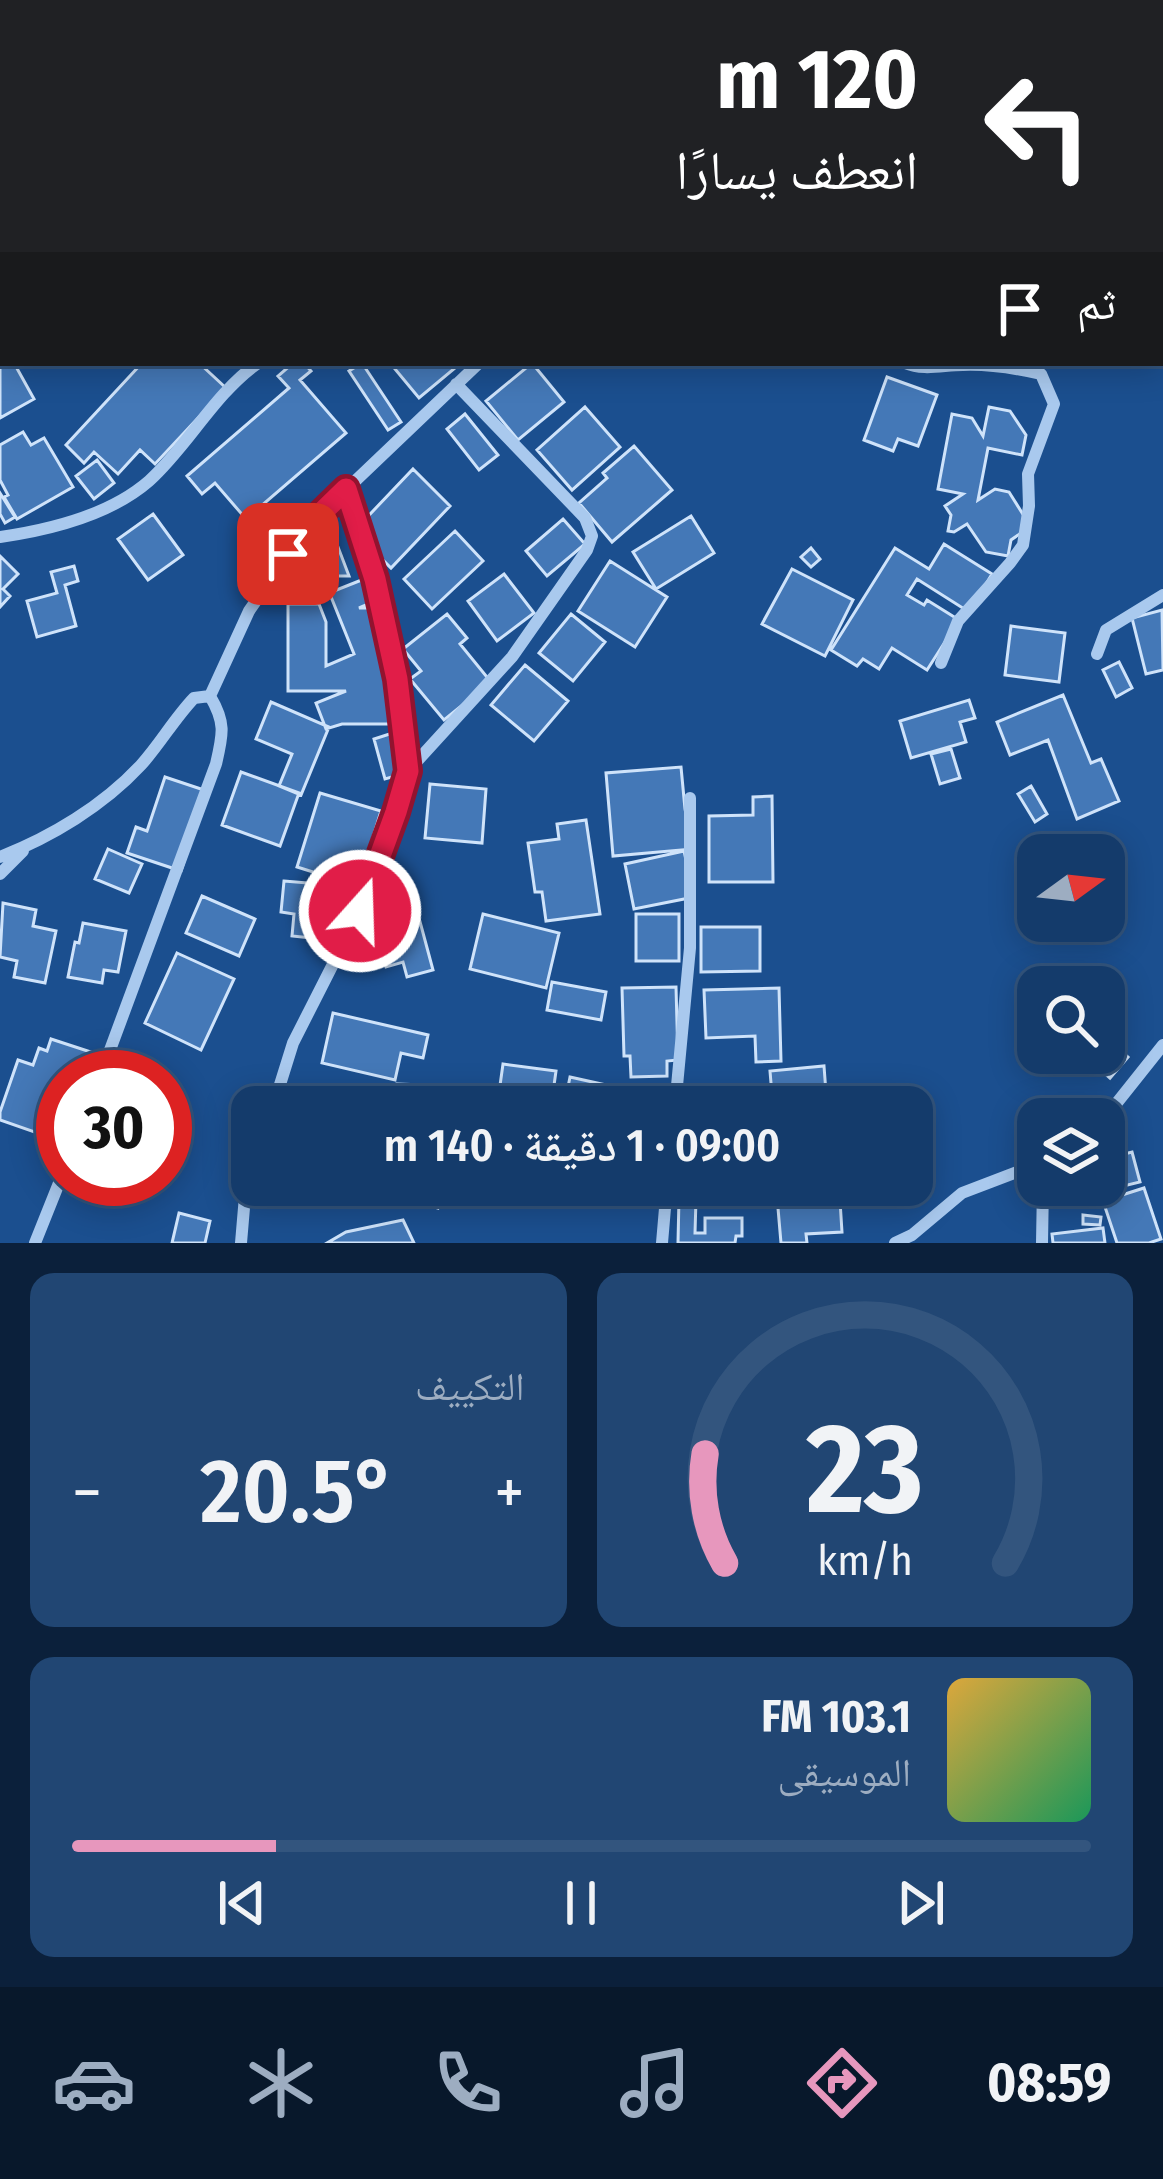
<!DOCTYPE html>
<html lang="ar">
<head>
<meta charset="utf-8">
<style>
  body { margin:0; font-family:"Fira Sans Condensed","Noto Naskh Arabic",sans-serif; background:#214673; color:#f1f3f6; direction:rtl; height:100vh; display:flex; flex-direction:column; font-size:45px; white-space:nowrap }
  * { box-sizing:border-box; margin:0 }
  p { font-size:39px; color:#9dadc1 }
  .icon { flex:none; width:66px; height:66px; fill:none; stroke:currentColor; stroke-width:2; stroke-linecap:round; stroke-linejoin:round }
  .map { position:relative; height:1243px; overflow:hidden; direction:ltr }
  .details { display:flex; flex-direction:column; gap:30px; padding:30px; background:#0b203b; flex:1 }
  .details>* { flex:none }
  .guide { position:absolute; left:0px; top:0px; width:1164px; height:366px; box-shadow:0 6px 30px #0003,0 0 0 3px #33557e; direction:rtl; background:#202124; color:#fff; overflow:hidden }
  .needle { width:78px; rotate:75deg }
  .controls { position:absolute; left:1017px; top:834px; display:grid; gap:24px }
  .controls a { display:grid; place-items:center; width:108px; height:108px; border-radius:24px; background:#143b6b; box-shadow:0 6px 30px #0003,0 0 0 3px #33557e; font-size:60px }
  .speed { position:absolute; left:36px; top:1050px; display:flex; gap:24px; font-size:60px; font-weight:700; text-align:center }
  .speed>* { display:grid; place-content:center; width:156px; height:156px; border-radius:50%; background:#143b6b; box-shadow:0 6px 30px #0003,0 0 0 3px #33557e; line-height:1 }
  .speed .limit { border:18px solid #d22; background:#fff; color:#111 }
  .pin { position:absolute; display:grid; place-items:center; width:102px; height:102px; color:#fff; margin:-51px; border-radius:24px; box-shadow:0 6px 18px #0006 }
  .me { position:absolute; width:132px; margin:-66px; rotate:20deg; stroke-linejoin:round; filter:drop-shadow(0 0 9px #0008) }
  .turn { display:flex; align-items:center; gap:42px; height:252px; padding:0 48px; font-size:54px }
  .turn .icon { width:156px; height:156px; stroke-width:2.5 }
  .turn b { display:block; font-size:84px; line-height:102px }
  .then { display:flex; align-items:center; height:114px; padding:0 48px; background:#0003; gap:24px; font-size:45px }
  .big { font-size:90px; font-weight:600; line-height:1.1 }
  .details .tile { flex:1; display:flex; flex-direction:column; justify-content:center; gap:18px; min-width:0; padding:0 42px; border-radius:24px; background:#214673 }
  .details .dial { align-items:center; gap:0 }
  .dial svg { height:312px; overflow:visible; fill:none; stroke:#33557e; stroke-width:7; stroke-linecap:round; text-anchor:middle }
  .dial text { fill:#f1f3f6; stroke:none }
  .song { display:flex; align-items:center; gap:36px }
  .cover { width:144px; height:144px; border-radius:18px; background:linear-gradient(135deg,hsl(40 70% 55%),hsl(150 70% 35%)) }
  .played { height:12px; border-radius:6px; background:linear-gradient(90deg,#e797bd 20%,#33557e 20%) }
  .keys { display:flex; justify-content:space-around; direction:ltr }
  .heat { display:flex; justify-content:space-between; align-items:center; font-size:66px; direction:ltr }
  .details .tiles { flex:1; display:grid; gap:30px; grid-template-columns:1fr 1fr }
  .tile:last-child { grid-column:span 2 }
  .trip { position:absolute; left:231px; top:1086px; width:702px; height:120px; border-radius:24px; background:#143b6b; box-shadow:0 6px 30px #0003,0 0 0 3px #33557e; font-weight:600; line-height:120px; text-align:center; direction:rtl }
  .tabs { display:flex; height:192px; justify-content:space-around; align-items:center; background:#08182b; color:#9dadc1 }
  .tabs .icon { width:84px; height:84px }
  .tabs .on { color:#e797bd }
  .tabs b { font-size:54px; color:#f1f3f6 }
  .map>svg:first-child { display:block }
  .building { fill:#4478b7; stroke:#cfe3fa; stroke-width:3 }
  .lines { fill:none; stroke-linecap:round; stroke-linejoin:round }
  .minor { stroke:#a9c9ee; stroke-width:12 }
  .route-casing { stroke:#92132f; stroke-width:30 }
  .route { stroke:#e11d48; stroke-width:21 }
</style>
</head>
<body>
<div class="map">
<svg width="1163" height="1243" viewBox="0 0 1163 1243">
  <rect width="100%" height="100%" fill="#1b4f8f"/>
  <path class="building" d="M79,0H139L142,3H76Z
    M230,0H292L295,3H227Z
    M612,0H700V3H612Z
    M748,0H825V3H748Z
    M1040,0H1093L1096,3H1042Z
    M1104,0H1152L1148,3H1106Z
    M1161,41H1163V128H1161Z
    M3,353V363H14L34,399L0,418V354Z
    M142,363H199L226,388L155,464L140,450L118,474L94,452L84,463L66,445Z
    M293,363H304L311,371L300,380L346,433L246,519L215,483L202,494L187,476L289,388L278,376Z
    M362,363L401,422L388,430L349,371Z
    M390,363H461L419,398Z
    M532,363L564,402L518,440L486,401Z
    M887,377L937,395L918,446L898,439L893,451L864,440Z
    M585,407L620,447L572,490L537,450Z
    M989,407L1010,411L1026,435L1022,455L988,448L978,500L995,489L1009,492L1024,516L1021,533L1011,540L1008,556L986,552L967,524L954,532L948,531L951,515L945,506L963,494L938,489L952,414L972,418L983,436Z
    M465,414L498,455L479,470L447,429Z
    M23,432L31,445L44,438L73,487L17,519L4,497L8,495L0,480V445Z
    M634,446L672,490L612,542L579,503L607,478L603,473Z
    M97,460L114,483L94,499L76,476Z
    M413,469L450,506L391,568L354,531Z
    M0,493L15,517L5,523L0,514Z
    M153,514L183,555L148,580L118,539Z
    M691,516L714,553L656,589L633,552Z
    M563,519L585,544L547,576L526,551Z
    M455,531L483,561L432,609L404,579Z
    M944,544L992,574L969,612L917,579L907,595L924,605L927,600L959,620L927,670L892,648L879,669L863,659L857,666L831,650L895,548L929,569Z
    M338,547L349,576H328L334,591L364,579L373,602L359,608H374L401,674V724H342L326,729L316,703L346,691H288V604H319L326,622V666L354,654L315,557Z
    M811,548L820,559L811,567L801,557Z
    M0,556L18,574L3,589L10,596L0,607Z
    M610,561L667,597L635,647L578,611Z
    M74,566L78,581L65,585L76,626L37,637L27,601L57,593L51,572Z
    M792,569L853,600L825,656L762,624Z
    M504,574L534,613L497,641L468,601Z
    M1162,610L1163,670L1146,674L1132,618Z
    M447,614L467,638L460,644L491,682L444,720L410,679L421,671L403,649Z
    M571,614L605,642L573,681L539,653Z
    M1011,626L1065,633L1059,682L1005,675Z
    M1119,662L1132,688L1116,697L1103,670Z
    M525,665L568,701L534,741L491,705Z
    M1063,695L1091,763L1101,759L1119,801L1077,819L1048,740L1010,755L997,722Z
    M969,700L975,718L960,722L966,742L911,758L900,721Z
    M271,702L329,727L301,795L279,786L292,754L256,739Z
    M399,731L410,772L385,779L374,739Z
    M951,749L960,778L940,784L931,754Z
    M681,767L685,809L693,849L613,856L606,773Z
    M241,772L299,793L280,846L222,825Z
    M165,777L207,791L181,871L127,853L136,827L147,831Z
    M430,784L486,789L482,843L425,838Z
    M1031,786L1047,814L1035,822L1018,794Z
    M320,793L381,811L358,886L297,867Z
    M772,796L773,882H709V816L753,815V797Z
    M586,820L600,914L546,921L542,892H535L528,843L559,839L557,824Z
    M108,849L142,864L129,893L95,879Z
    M684,851L694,897L634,909L625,864Z
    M284,881L344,886L340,927L313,925L312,938L292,936L294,914L281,912Z
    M412,892L433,970L407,977L403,962L386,967L368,903Z
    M202,896L255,919L239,956L186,933Z
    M3,903L36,910L33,926L56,931L45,983L14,977L17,961L0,957Z
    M483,914L559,933L546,988L470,969Z
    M636,914H679V961H636Z
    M83,923L126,931L118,972L104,970L102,983L68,977L75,942L79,943Z
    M701,927H760V971L701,972Z
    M177,953L234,979L201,1050L145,1023Z
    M552,982L606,992L601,1020L547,1010Z
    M676,987L678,1060L667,1061V1076L631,1077L630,1056H624L622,988Z
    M779,988L781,1061L756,1062L755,1036L706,1038L704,990Z
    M333,1013L428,1035L423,1058L401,1053L395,1080L322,1063Z
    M51,1039L103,1056L96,1077H63V1142L0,1120V1112L18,1060L33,1065L39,1048L47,1051Z
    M1113,1043L1128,1057L1110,1078L1094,1064Z
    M503,1064L556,1071L551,1107H497Z
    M824,1066L827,1106L773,1107L770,1071Z
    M570,1077L669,1099L667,1107H564Z
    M397,1084L450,1086V1107H396Z
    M165,1123L180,1136L165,1155Z
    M1132,1152L1140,1182L1091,1194L1089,1185H1104V1159Z
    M405,1185H446L438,1208L401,1196Z
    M463,1185H500L499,1201L462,1199Z
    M561,1185H614L615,1196L563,1202Z
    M709,1185H768L769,1194L706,1203L705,1193L710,1192Z
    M776,1185H839L842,1232L806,1234L807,1243H781Z
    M1144,1188L1161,1239L1149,1243H1117L1103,1201Z
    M679,1198L696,1199L695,1233H705V1218H742V1236H736L735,1243H678Z
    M179,1213L210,1221L205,1243H172Z
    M1083,1215L1101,1217L1100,1225L1083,1224Z
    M403,1220L414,1243H327L346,1232Z
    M1103,1228L1105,1243H1053L1052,1234Z"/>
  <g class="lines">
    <path class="minor" d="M47,0L48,3
      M299,0L304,3
      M994,3L997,0
      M905,363C924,371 943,365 963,365C990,364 1015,368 1041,374L1054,404L1028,474L1029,506L1023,545L1010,563L958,621L941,663
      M0,537C49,530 110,515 149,481C188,446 214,394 258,363
      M1097,654L1106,630L1163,595
      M210,696L249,611L308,526L479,363
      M408,771L512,657L587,550L592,536L585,518L456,384
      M0,857C51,837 103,806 141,765C160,744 174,719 194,698L210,696C226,723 223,734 216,764L100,1077
      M0,874L23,851
      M273,1107L293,1043L360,911L396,812L408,771L397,679L375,579L346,489
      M675,1107L690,948V798
      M1104,1119L1163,1045
      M35,1243L63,1173
      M241,1243L245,1196L252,1175
      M662,1243L667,1185
      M895,1243L912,1235L962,1193L1038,1164
      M1042,1243L1043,1185"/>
  </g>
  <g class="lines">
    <defs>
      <path id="route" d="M288,554L308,526L346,489L375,579L397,679L408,771L396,812L360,911"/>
    </defs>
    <use href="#route" class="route-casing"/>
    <use href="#route" class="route"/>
  </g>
</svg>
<div class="controls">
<a><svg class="needle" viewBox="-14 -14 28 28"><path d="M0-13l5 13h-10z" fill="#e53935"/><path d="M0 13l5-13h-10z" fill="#9dadc1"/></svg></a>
<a><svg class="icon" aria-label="search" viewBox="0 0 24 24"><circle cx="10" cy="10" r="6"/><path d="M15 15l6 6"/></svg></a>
<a><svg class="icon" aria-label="layers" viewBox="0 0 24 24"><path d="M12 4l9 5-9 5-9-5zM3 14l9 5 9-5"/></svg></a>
</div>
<div class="speed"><div class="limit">30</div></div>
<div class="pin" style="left:288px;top:554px;background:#d93025"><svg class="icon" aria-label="arrive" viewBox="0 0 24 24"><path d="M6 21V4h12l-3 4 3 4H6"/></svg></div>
<svg class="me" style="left:360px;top:911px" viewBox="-20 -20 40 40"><circle r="17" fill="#e11d48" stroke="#fff" stroke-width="3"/><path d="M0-11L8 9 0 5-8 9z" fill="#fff"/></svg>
<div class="trip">09:00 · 1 دقيقة · 140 m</div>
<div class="guide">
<div class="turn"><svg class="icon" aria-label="left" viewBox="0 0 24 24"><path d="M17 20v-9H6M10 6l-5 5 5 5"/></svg><div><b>120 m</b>انعطف يسارًا</div></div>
<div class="then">ثم<svg class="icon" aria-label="arrive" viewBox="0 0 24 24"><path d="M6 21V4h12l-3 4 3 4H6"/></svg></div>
</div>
</div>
<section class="details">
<div class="tiles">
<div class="tile dial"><svg viewBox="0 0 100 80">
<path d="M14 69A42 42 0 1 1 86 69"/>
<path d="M14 69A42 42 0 0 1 9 41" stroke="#e797bd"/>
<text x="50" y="56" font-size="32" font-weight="700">23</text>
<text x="50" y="72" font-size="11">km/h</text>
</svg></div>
<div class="tile"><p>التكييف</p>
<div class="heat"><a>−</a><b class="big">20.5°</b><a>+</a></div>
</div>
<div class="tile">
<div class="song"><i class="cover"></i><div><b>103.1 FM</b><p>الموسيقى</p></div></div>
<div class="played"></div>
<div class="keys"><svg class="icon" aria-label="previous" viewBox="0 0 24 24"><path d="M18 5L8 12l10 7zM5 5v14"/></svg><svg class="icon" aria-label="pause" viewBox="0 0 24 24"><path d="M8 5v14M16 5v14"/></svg><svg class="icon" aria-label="next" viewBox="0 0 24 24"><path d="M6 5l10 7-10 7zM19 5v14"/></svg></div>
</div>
</div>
</section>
<nav class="tabs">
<b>08:59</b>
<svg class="icon on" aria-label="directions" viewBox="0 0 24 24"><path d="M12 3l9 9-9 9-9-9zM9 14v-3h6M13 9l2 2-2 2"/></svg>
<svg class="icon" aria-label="music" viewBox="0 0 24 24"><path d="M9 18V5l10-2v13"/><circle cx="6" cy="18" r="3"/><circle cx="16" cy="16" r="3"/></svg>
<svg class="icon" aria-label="phone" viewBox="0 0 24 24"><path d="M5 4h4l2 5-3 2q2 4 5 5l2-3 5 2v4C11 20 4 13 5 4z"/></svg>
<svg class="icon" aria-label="climate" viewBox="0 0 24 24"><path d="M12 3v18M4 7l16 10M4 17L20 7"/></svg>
<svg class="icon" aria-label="car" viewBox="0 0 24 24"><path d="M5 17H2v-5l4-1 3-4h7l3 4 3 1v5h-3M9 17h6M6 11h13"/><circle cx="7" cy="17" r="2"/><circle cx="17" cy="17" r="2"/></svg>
</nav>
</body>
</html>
